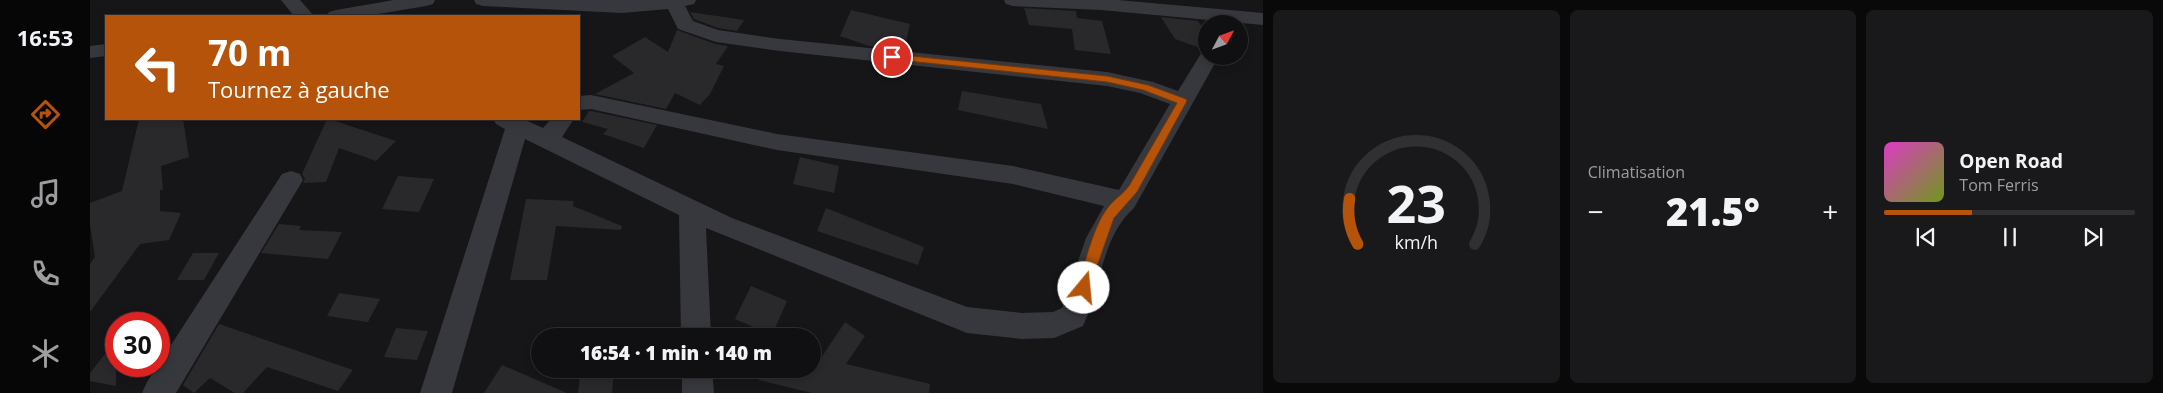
<!DOCTYPE html>
<html lang="fr">
<head>
<meta charset="utf-8">
<style>
  body { margin:0; font-family:"Open Sans",sans-serif; background:#19191b; color:#f1f3f6; height:100vh; display:flex; flex-direction:column; font-size:19px; white-space:nowrap }
  * { box-sizing:border-box; margin:0 }
  p { font-size:16px; color:#9c9d9f }
  .icon { flex:none; width:28px; height:28px; fill:none; stroke:currentColor; stroke-width:2; stroke-linecap:round; stroke-linejoin:round }
  .map { position:relative; flex:1; overflow:hidden }
  .details { display:flex; flex-direction:column; gap:10px; padding:10px; background:#09090a; width:900px }
  .details>* { flex:none }
  .hud { position:absolute; left:15px; top:15px; width:475px; height:105px; border-radius:0px; box-shadow:0 2px 8px #0003,0 0 0 1px #303032; background:#b45309; color:#fff; overflow:hidden }
  .needle { width:32px; rotate:49deg }
  .controls { position:absolute; left:1108px; top:15px; display:grid; gap:10px }
  .controls a { display:grid; place-items:center; width:50px; height:50px; border-radius:50%; background:#101012; box-shadow:0 2px 8px #0003,0 0 0 1px #303032; font-size:25px }
  .speed { position:absolute; left:15px; top:312px; display:flex; gap:10px; font-size:25px; font-weight:700; text-align:center }
  .speed>* { display:grid; place-content:center; width:65px; height:65px; border-radius:50%; background:#101012; box-shadow:0 2px 8px #0003,0 0 0 1px #303032; line-height:1 }
  .speed .limit { border:8px solid #d22; background:#fff; color:#111 }
  .pin { position:absolute; display:grid; place-items:center; width:42px; height:42px; color:#fff; margin:-21px; border:2px solid #fff; border-radius:50%; box-shadow:0 1px 5px #0007 }
  .me { position:absolute; width:55px; margin:-28px; rotate:17deg; stroke-linejoin:round; filter:drop-shadow(0 0 4px #0008) }
  .turn { display:flex; align-items:center; gap:18px; height:105px; padding:0 20px; font-size:22px }
  .turn .icon { width:65px; height:65px; stroke-width:2.5 }
  .turn b { display:block; font-size:35px; line-height:42px }
  .big { font-size:38px; font-weight:800; line-height:1.1 }
  .details .card { flex:1; display:flex; flex-direction:column; justify-content:center; gap:8px; min-width:0; padding:0 18px; border-radius:8px; background:#19191b }
  .details .dial { align-items:center; gap:0 }
  .dial svg { height:130px; overflow:visible; fill:none; stroke:#303032; stroke-width:7; stroke-linecap:round; text-anchor:middle }
  .dial text { fill:#f1f3f6; stroke:none }
  .song { display:flex; align-items:center; gap:15px }
  .cover { width:60px; height:60px; border-radius:8px; background:linear-gradient(135deg,hsl(310 70% 55%),hsl(80 70% 35%)) }
  .played { height:5px; border-radius:2px; background:linear-gradient(90deg,#b45309 35%,#303032 35%) }
  .keys { display:flex; justify-content:space-around; direction:ltr }
  .heat { display:flex; justify-content:space-between; align-items:center; font-size:28px; direction:ltr }
  .details .tiles { flex:1; display:grid; gap:10px; grid-template-columns:repeat(3,1fr) }
  .trip { position:absolute; left:441px; top:328px; width:290px; height:50px; border-radius:25px; background:#101012; box-shadow:0 2px 8px #0003,0 0 0 1px #303032; font-weight:800; line-height:50px; text-align:center }
  main { display:flex; flex:1; min-height:0 }
  .tab-bar { display:flex; flex-direction:column; width:90px; justify-content:space-around; align-items:center; background:#060607; color:#9c9d9f }
  .tab-bar .icon { width:35px; height:35px }
  .tab-bar .selected { color:#b45309 }
  .tab-bar b { font-size:22px; color:#f1f3f6 }
  .map>svg:first-child { display:block }
  .building { fill:#29292c }
  .lines { fill:none; stroke-linecap:round; stroke-linejoin:round }
  .minor { fill:#37383d; fill-rule:evenodd }
  .route { fill:#b45309; stroke:#753606 }
</style>
</head>
<body>
<main>
<nav class="tab-bar">
<b>16:53</b>
<svg class="icon selected" aria-label="directions" viewBox="0 0 24 24"><path d="M12 3l9 9-9 9-9-9zM9 14v-3h6M13 9l2 2-2 2"/></svg>
<svg class="icon" aria-label="music" viewBox="0 0 24 24"><path d="M9 18V5l10-2v13"/><circle cx="6" cy="18" r="3"/><circle cx="16" cy="16" r="3"/></svg>
<svg class="icon" aria-label="phone" viewBox="0 0 24 24"><path d="M5 4h4l2 5-3 2q2 4 5 5l2-3 5 2v4C11 20 4 13 5 4z"/></svg>
<svg class="icon" aria-label="climate" viewBox="0 0 24 24"><path d="M12 3v18M4 7l16 10M4 17L20 7"/></svg>
</nav>
<div class="map">
<svg width="1173" height="393" viewBox="0 0 1173 393">
  <rect width="100%" height="100%" fill="#161618"/>
  <path class="building" d="M934,8L986,11L987,18L1012,21L1021,54L985,50L982,29L939,25Z
    M761,10L820,24L814,50L779,46L750,36Z
    M600,12L654,20L647,31L628,28L604,19Z
    M1071,17L1108,21L1116,33V48L1113,49L1085,39Z
    M587,30L625,44L638,46L626,64L634,66L620,94L610,105L585,93L576,109L505,94L544,73L522,56L555,37L578,52Z
    M872,91L951,104L958,129L868,110Z
    M499,111H501L567,125L554,148L513,134L518,129L492,122Z
    M49,119H93L99,157L71,166L73,190H70V211L91,213L79,240L50,244L0,312V264L5,257L0,225V203L32,191Z
    M237,119H239L306,141L286,161L249,148L236,182L213,183L215,179L212,174Z
    M710,157L749,166L744,193L703,184Z
    M308,176L344,179L329,212L292,209Z
    M436,199L484,201L483,206L532,226L531,230L466,226L457,280H420Z
    M736,208L834,247L828,265L727,231Z
    M189,224L211,226L209,230L252,232L238,259L171,253Z
    M103,253H129L114,280H87Z
    M661,286L697,301L682,335L645,319Z
    M249,293L290,299L278,322L237,316Z
    M755,322L775,336L756,364L840,384L839,393H722L669,380L671,369H722V356L731,358Z
    M129,324L263,370L248,391L177,367L153,393H145L120,378L104,393L93,385Z
    M306,328L338,331L327,360L294,357Z
    M26,340V386L0,381V373Z
    M412,365L477,393H394Z
    M491,369H524L522,393H488Z"/>
  <g class="lines">
    <path class="minor" d="M191,0H210L224,16H204Z
      M304,0H345L343,4L336,6L276,16H236L239,12L246,10Z
      M384,0H606L604,4L595,6L603,21L628,30L690,39L1017,72L1063,82L1088,91L1112,52L1116,50V56H1129L1044,208C1011,237 1011,288 993,326L964,338L932,339L877,333L616,228L621,336H591L589,215L435,139L362,393H330L415,129L406,124L403,119H433L453,128L461,119H484L472,137L642,218L877,307L932,313L963,312L972,308L996,238L1014,206L923,184L687,150L501,109L489,110V96L501,95L687,134L923,166L1029,190L1080,104L1050,93L1017,86L690,51L626,42L588,29L578,9L532,13L393,6L386,4Z
      M914,0H1028L1173,13V25L1011,10L923,6L916,4Z
      M16,44V56L0,58V46Z
      M201,171L210,174L213,180L86,393H52L57,382L192,174Z
      M592,369H622L624,393H592Z"/>
  </g>
  <path class="route" d="M802,54L1017,76L1058,85L1096,99L1097,101L1047,192L1024,218L998,292L994,294L987,288C995,265 1003,224 1020,205C1026,198 1032,195 1039,186L1087,103L1053,90L1017,82L799,59V55Z"/>
</svg>
<div class="controls">
<a><svg class="needle" viewBox="-14 -14 28 28"><path d="M0-13l5 13h-10z" fill="#e53935"/><path d="M0 13l5-13h-10z" fill="#9c9d9f"/></svg></a>
</div>
<div class="speed"><div class="limit">30</div></div>
<div class="pin" style="left:802px;top:57px;background:#d93025"><svg class="icon" aria-label="arrive" viewBox="0 0 24 24"><path d="M6 21V4h12l-3 4 3 4H6"/></svg></div>
<svg class="me" style="left:994px;top:288px" viewBox="-20 -20 40 40"><circle r="19" fill="#fff"/><path d="M0-13L10 11 0 6-10 11z" fill="#b45309"/></svg>
<div class="trip">16:54 · 1 min · 140 m</div>
<div class="hud">
<div class="turn"><svg class="icon" aria-label="left" viewBox="0 0 24 24"><path d="M17 20v-9H6M10 6l-5 5 5 5"/></svg><div><b>70 m</b>Tournez à gauche</div></div>
</div>
</div>
<section class="details">
<div class="tiles">
<div class="card dial"><svg viewBox="0 0 100 80">
<path d="M14 69A42 42 0 1 1 86 69"/>
<path d="M14 69A42 42 0 0 1 9 41" stroke="#b45309"/>
<text x="50" y="56" font-size="32" font-weight="700">23</text>
<text x="50" y="72" font-size="11">km/h</text>
</svg></div>
<div class="card"><p>Climatisation</p>
<div class="heat"><a>−</a><b class="big">21.5°</b><a>+</a></div>
</div>
<div class="card">
<div class="song"><i class="cover"></i><div><b>Open Road</b><p>Tom Ferris</p></div></div>
<div class="played"></div>
<div class="keys"><svg class="icon" aria-label="previous" viewBox="0 0 24 24"><path d="M18 5L8 12l10 7zM5 5v14"/></svg><svg class="icon" aria-label="pause" viewBox="0 0 24 24"><path d="M8 5v14M16 5v14"/></svg><svg class="icon" aria-label="next" viewBox="0 0 24 24"><path d="M6 5l10 7-10 7zM19 5v14"/></svg></div>
</div>
</div>
</section>
</main>
</body>
</html>
